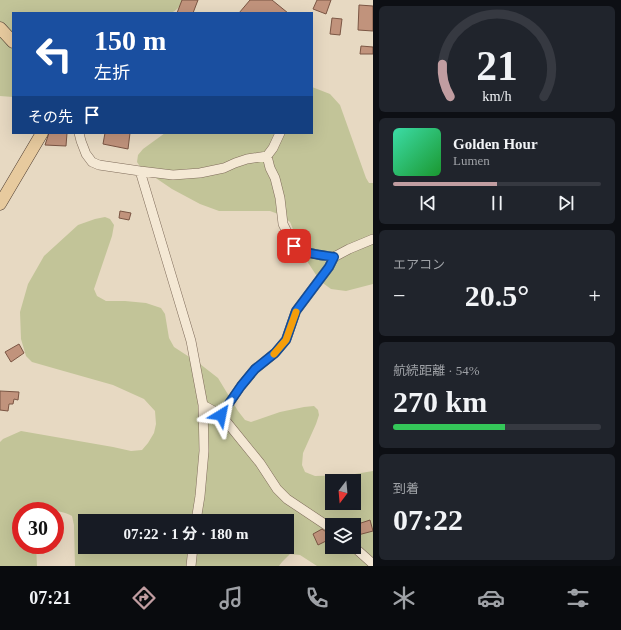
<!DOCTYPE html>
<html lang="ja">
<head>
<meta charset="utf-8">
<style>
  body { margin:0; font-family:"Times New Roman","Noto Sans JP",serif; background:#20242c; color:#f1f3f6; height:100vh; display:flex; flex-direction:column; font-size:15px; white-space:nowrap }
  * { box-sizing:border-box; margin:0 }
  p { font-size:13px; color:#9ea1a6 }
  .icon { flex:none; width:22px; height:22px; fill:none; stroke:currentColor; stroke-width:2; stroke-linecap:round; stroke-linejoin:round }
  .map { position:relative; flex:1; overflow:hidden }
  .side { display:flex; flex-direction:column; gap:6px; padding:6px; background:#0d0f14; width:248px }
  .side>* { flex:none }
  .guide { position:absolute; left:12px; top:12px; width:301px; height:122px; border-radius:0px; box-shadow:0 4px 16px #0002; background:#1a4fa0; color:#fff; overflow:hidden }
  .needle { width:26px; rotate:196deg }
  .tools { position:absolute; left:325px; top:474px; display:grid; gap:8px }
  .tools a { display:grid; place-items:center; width:36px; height:36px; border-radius:0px; background:#171b24; box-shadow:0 4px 16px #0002; font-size:20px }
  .speed { position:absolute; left:12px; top:502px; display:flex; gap:8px; font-size:20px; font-weight:700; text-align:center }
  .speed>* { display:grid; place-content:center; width:52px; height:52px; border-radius:50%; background:#171b24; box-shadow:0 4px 16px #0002; line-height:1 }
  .speed .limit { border:6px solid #d22; background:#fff; color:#111 }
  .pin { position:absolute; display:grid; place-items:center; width:34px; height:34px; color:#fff; margin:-17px; border-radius:8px; box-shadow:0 2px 6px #0006 }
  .me { position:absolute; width:44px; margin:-22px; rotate:35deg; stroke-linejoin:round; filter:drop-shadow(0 0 3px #0008) }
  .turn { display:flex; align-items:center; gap:14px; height:84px; padding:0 16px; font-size:18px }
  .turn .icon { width:52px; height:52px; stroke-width:2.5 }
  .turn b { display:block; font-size:28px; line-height:34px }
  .then { display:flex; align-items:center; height:38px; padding:0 16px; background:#0003; gap:8px; font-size:15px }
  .big { font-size:30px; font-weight:700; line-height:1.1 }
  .side .widget { flex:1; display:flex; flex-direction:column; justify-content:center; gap:6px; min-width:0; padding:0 14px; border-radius:6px; background:#20242c }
  .side .dial { align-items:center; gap:0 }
  .dial svg { height:104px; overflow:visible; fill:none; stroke:#363941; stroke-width:7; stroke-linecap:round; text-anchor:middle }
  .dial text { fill:#f1f3f6; stroke:none }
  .song { display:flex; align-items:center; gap:12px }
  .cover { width:48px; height:48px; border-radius:6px; background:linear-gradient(135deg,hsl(160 70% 55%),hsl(130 70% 35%)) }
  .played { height:4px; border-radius:2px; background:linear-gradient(90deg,#c19da1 50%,#363941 50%) }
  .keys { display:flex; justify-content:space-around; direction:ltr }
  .heat { display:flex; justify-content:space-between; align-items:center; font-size:22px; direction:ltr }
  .charge { height:6px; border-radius:3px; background:linear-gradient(90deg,#34c759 54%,#363941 0) }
  .trip { position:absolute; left:78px; top:514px; width:216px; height:40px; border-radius:0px; background:#171b24; box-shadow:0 4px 16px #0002; font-weight:700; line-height:40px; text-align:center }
  .menu { display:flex; height:64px; justify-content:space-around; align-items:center; background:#090b0e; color:#9ea1a6 }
  .menu .icon { width:28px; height:28px }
  .menu .current { color:#c19da1 }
  .menu b { font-size:18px; color:#f1f3f6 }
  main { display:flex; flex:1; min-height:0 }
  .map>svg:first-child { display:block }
  .green { fill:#c2c498; fill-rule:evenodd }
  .building { fill:#c1937c; stroke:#7b5644 }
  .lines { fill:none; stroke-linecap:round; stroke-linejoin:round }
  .minor-casing { stroke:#7f6c5b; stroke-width:10 }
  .major-casing { stroke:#4d3b2f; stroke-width:13 }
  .minor { stroke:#f4e8d4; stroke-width:9 }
  .major { stroke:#e7ca9e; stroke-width:12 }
  .route-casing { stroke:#114b97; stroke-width:10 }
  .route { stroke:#1a73e8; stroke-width:7 }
  .slow { stroke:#f59e0b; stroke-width:7 }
</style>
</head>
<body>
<main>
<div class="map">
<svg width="373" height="566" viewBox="0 0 373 566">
  <rect width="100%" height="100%" fill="#e7d9c2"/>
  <path class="green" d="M0,0H183C181,6 176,11 171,13H13V97L0,96Z
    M312,87L330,94L340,105L366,178L369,183H373V284L346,291L331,289L320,281L305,258L290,222L281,215L270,211H219L200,204L172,189L141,168L137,162L138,155L143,149L165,133H312Z
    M105,217L110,219L114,225L112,236L94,289L97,296L106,301H125L146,303L161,308L165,314L169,338L174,347L200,364L218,378L238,411L245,420L251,422L280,412L304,407L314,406L318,410L319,415L316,424L303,453L302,465L305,472L315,476L349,475L373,471V566H317L300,555L290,554L282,562L279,566H75L74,525L72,516C59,508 37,511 21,511V545H36L37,566H0V442L3,439L21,431L113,447L131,451L142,450L148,443L154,433L156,424L155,411L144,399L113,385L53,368L32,362L26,356L21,339L20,312L28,284L44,256L78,225L95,219ZM332,481H354V503H332ZM85,521H287V547H85ZM332,525H354V547H332Z"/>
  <path class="building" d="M182,0H198L193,13H177Z
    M250,0H272L288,13H239Z
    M317,0H331L326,14L313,9Z
    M359,5L373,6V31L358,30Z
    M332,18L342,19L340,35L330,34Z
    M361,46L373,47V54H360Z
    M49,133H67L66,146L45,145Z
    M105,133H130L128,149L103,144Z
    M120,211L131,213L129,220L119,218Z
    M19,344L24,353L11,362L5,352Z
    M0,391L19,392L18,400L14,399L13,404H9L8,411L0,410Z
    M370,520L373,531L358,535L355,525Z
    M322,529L329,534L332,535V538L318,545L313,534Z"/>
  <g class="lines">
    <defs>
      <path id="minor" d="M79,133L81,141L86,154L92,162L99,165L140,171L173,175L200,173L224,168L235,163L247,159L267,156L273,148L280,133
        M267,156L270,168L275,178L280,198L283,224L294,246L299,250L319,255L334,257
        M140,171L191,341L203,405L204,451L200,496L196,521
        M203,405L221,415L260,463L277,489L287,499L332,529
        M221,415L241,386L255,369L275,353L286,340L296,311L329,267L334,257L349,249L373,239
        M354,547L373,564
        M191,566L193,547"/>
      <path id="major" d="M0,28L13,42
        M0,204L42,133"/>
    </defs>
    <use href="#minor" class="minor-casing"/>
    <use href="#major" class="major-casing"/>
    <use href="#minor" class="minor"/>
    <use href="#major" class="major"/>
  </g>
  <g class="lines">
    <defs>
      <path id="route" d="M221,415L241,386L255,369L275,353L286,340L296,311L329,267L334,257C322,255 303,254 294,246"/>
    </defs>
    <use href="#route" class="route-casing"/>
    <use href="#route" class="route"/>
    <path class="slow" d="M274,354L286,340L296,312"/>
  </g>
</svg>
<div class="tools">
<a><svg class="needle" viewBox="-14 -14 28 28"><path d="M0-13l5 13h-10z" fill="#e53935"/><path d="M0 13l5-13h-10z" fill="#9ea1a6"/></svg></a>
<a><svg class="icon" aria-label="layers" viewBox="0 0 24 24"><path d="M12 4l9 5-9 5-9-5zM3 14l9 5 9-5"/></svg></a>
</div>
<div class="speed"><div class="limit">30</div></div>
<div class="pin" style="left:294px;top:246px;background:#d93025"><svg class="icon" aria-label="arrive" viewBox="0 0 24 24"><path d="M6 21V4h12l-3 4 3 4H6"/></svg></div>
<svg class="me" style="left:221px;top:415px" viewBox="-20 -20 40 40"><path d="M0-17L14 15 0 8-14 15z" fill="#1a73e8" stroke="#fff" stroke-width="4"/></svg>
<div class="trip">07:22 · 1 分 · 180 m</div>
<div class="guide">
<div class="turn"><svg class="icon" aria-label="left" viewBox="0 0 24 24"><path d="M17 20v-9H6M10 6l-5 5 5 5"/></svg><div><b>150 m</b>左折</div></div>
<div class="then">その先<svg class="icon" aria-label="arrive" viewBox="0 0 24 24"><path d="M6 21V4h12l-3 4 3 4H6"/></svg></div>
</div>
</div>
<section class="side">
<div class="widget dial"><svg viewBox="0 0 100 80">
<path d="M14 69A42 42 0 1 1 86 69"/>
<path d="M14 69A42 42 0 0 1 8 44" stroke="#c19da1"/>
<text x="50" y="56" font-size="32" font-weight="700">21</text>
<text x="50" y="72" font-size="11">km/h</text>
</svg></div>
<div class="widget">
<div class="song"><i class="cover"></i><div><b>Golden Hour</b><p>Lumen</p></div></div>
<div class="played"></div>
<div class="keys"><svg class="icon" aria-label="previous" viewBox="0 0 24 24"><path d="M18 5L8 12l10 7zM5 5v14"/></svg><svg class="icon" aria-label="pause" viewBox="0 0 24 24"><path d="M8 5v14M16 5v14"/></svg><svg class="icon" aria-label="next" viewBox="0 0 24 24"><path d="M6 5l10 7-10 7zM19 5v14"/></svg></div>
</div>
<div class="widget"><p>エアコン</p>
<div class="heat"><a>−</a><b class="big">20.5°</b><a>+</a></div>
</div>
<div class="widget"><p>航続距離 · 54%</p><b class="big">270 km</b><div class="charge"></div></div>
<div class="widget"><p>到着</p><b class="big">07:22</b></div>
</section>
</main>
<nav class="menu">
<b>07:21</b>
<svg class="icon current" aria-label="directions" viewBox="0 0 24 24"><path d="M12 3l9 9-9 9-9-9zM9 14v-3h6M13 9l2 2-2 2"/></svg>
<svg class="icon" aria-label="music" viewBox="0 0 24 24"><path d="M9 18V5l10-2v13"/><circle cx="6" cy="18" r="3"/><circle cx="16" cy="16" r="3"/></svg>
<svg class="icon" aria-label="phone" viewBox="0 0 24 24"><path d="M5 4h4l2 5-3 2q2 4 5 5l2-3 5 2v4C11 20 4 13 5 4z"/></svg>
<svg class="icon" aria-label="climate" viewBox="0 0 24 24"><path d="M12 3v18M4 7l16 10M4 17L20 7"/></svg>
<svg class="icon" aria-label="car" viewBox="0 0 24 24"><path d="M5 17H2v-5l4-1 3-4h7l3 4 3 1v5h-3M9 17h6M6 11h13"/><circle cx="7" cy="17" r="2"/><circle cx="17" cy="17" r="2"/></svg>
<svg class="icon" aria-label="filters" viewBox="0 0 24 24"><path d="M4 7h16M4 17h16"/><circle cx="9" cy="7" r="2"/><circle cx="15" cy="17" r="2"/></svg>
</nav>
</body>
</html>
